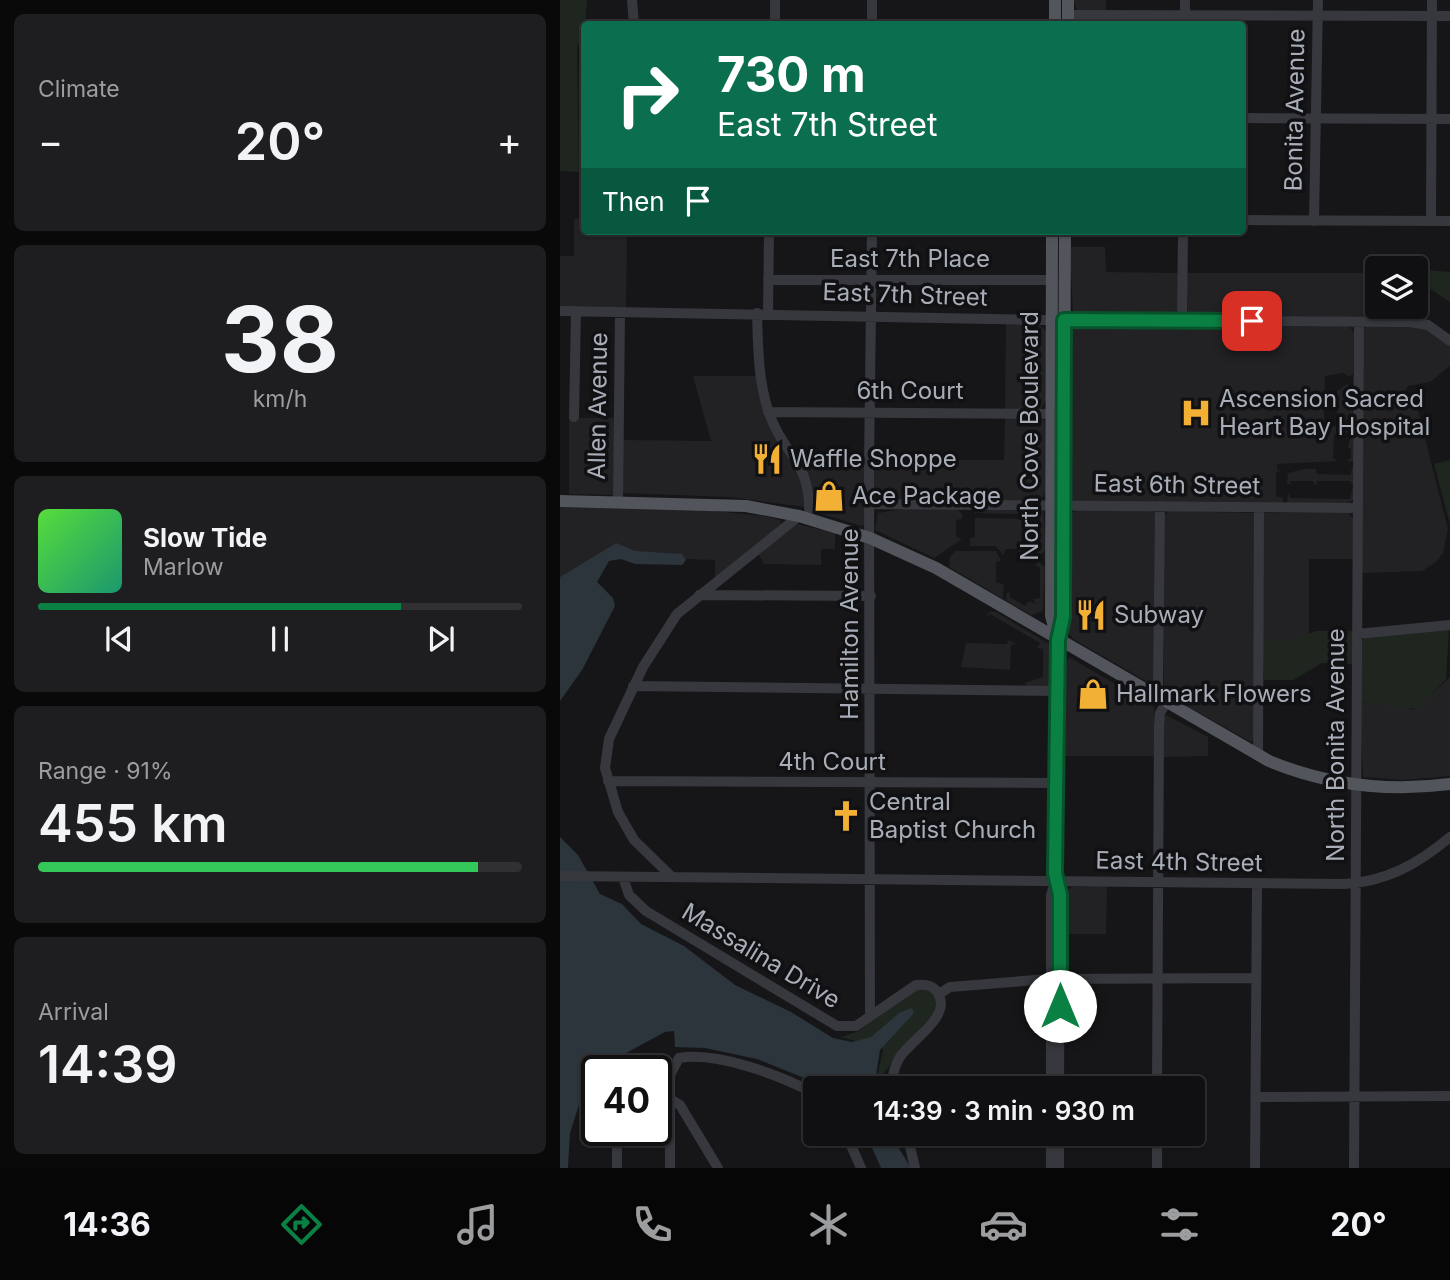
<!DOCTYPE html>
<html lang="en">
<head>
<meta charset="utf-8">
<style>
  body { margin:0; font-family:Inter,sans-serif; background:#1e1e20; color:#f1f3f6; height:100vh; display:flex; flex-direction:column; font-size:26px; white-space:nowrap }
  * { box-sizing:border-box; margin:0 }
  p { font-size:23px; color:#9c9d9f }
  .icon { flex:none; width:38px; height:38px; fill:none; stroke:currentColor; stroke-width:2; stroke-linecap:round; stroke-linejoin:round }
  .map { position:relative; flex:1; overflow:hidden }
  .side { display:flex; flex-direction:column; gap:14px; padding:14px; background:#09090a; width:560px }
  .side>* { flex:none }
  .top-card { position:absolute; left:21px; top:21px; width:665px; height:214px; border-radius:7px; box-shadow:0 2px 5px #0004,0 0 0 2px #303032; background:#0b6e4f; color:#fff; overflow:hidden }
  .buttons { position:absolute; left:805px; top:256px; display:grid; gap:14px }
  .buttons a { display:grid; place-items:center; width:63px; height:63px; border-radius:7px; background:#101012; box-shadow:0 2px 5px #0004,0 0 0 2px #303032; font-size:35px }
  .speed { position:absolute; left:21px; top:1055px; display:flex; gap:14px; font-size:35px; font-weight:700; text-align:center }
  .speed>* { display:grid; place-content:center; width:91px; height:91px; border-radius:50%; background:#101012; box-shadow:0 2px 5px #0004,0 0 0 2px #303032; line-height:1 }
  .speed .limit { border:4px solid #111; border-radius:10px; background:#fff; color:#111 }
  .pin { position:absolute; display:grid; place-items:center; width:60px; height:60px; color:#fff; margin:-30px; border-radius:14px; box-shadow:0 4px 10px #0006 }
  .me { position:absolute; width:77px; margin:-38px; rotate:0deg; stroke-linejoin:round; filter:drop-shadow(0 0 5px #0008) }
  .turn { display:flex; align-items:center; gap:24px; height:147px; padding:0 21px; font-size:32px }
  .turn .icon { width:91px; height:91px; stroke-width:2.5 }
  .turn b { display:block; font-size:49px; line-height:60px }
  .then { display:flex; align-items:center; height:66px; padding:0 21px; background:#0003; gap:14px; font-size:26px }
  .big { font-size:52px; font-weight:600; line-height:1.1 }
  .side .card { flex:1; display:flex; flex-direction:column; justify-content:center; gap:10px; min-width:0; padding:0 24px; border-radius:10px; background:#1e1e20 }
  .side .dial { align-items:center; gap:0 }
  .dial b { font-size:91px; line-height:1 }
  .song { display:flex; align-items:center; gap:21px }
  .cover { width:84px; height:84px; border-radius:10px; background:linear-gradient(135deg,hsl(110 70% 55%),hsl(160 70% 35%)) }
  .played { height:7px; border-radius:4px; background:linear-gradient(90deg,#0b8043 75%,#303032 75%) }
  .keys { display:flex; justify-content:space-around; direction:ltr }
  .heat { display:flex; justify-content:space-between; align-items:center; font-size:38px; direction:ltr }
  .charge { height:10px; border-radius:5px; background:linear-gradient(90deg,#34c759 91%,#303032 0) }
  .trip { position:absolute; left:243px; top:1076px; width:402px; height:70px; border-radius:7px; background:#101012; box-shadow:0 2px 5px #0004,0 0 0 2px #303032; font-weight:600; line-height:70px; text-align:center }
  .dock { display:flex; height:112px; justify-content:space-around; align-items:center; background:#060607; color:#9c9d9f }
  .dock .icon { width:49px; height:49px }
  .dock .active { color:#0b8043 }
  .dock b { font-size:32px; color:#f1f3f6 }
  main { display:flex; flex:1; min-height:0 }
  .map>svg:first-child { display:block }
  .built { fill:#222225; fill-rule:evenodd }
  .green { fill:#1e261f }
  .water { fill:#2c353c }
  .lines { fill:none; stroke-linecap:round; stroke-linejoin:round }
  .minor { stroke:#37383d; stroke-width:10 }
  .major { stroke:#53555c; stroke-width:12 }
  .route-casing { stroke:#07532c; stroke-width:18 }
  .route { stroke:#0b8043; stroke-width:12 }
  .labels { text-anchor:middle; stroke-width:7; stroke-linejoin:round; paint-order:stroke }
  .street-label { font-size:24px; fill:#a8adb8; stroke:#111113 }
  .poi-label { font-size:24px; fill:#a8adb8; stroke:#111113; text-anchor:start }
</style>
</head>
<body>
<main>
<section class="side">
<div class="card"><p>Climate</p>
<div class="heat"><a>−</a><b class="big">20°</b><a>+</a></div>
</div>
<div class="card dial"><b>38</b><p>km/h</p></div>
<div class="card">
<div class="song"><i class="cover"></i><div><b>Slow Tide</b><p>Marlow</p></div></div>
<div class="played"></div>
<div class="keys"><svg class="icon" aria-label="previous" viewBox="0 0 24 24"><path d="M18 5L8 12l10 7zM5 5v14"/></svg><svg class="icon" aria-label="pause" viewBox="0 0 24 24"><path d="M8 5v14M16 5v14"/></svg><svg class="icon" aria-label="next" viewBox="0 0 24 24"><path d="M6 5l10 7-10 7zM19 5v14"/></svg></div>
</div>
<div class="card"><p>Range · 91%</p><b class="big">455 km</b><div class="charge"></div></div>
<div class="card"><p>Arrival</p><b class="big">14:39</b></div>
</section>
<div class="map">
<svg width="890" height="1168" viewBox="0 0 890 1168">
  <rect width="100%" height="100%" fill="#161618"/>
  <path class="built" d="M513,0H546V12L518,11Z
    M14,219H24V231H67L66,308L0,307V256H14Z
    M510,247H545L546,272L619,273L617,314L560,317L513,313Z
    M626,273H817V306H825V319L628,317Z
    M446,323L478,324L486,331V400L480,410L445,409Z
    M513,326L790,327L794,333L793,374L789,377L784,373L765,376L764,420L770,427L781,426L779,433L774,434L773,458L778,461L717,464V469L721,470L716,473V496L723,498V503H727L728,493L731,498L790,499L793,486L790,481H757L755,486L753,481H731L730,484H727L728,473L745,469H756L757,474L790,475L794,462L786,461L791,458V449L788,448L791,434L786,433V428L794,433L793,498V500L787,504L516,501L512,500L509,494L510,329Z
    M807,326H862L890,345V366L870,382L848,386L845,391L855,399L888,529L883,553L876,562L862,571L802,573L803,330Z
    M133,376H199L201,394L243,477L245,507L170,497L62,493L63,440L151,441Z
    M787,384L794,391V414L785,421L777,413V391Z
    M445,416L481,418L485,421L486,491L481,500L314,501V459L444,460Z
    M9,418H58L54,495L9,494Z
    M243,464H307L306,524L301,526L256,512L251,483Z
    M0,507L136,509L204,516L220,520L221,524L155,578V560L67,557L56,543L0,577Z
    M349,508L483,511L486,544L483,611L471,615L372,557L315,530L318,513ZM396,508H415V513L459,514L461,509H474L471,517L480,518V547L476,548L475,552L480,555L485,551V567L479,562L475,565L480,568V598L473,599L476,604L469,601L465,606L450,597V592L446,594L447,600L443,598L444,585L436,582V562L441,561L436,551H396L390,557L389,567L374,558L402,539L396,537V520L402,519L403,515Z
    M559,509L592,510L595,514L594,680L591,684L513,639L508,632L509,515L516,511Z
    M609,511L695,513V737L691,742L604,693V516Z
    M788,512L793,519L794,559H749V640H702L703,513Z
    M415,518L463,519L466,524L462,525L461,546L466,548L460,554L458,549H445L444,555L435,546H410V538L415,537Z
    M237,524L275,533V549H261V565L204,564L198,553Z
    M429,612H436L489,644L490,686L468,687L465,683L483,677V649L477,648L480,643L430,614L425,617Z
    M448,640L456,644L451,645L450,670L401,667L406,643L447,644Z
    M509,657L594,707L596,756H504L505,664Z
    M890,677V776L843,780L803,777L800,702L837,705L854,710Z
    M606,715L648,737V756L602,757L603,718Z
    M547,886L546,934H505L507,890L512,887Z"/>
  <path class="green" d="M0,0H27L24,38L17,46L19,172L0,171Z
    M856,269L890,272V302L866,286V275L856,274Z
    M890,460V524L874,464Z
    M889,628L886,679L857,709L800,702V645L804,638Z
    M756,631H793V664L762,663L733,680H704L702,640H731Z
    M368,988L377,998L374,1013L316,1082L323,1050L321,1043H302L281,1037L299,1031L356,989Z"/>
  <path class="water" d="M56,543L75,551L122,554L126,560L122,565L75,564L61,559L49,561L37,582L53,598L55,606L22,670L0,701V577Z
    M0,837L18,855L40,894L62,904L81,924L124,946L175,985L231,1012L273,1038L292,1042L311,1037L339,1013L352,1008L354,1013L320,1050L314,1088H269L197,1059L145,1048L115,1047L114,1031L105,1032L44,1065L26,1083L10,1133L8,1168H0Z
    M306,1134H330L351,1168H321Z"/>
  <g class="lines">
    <path class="minor" d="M72,0L74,24
      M312,0V24
      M508,15L890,16
      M215,24V0
      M625,24V0
      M682,118L890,119
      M682,220L890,221
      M754,221L758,0
      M871,221L872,0
      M208,280H491
      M0,311L479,320L850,322L868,325L890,341
      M197,313C198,345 198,379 208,410C223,457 252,459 249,518
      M208,313L209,231
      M622,321L623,231
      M208,412L491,414
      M14,417L16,311
      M58,501L60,312
      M311,504L798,508
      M139,595L311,596
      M797,634L890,625
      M73,686L497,691
      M594,697L598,689L600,506
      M698,756L699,507
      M48,781L496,783
      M0,876L783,884C826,882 858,864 890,837
      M63,877L69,895L86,911L277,1026H296L356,985C366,984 374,985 379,995C390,1018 351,1040 340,1057C334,1067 331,1078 334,1088
      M112,877L74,840L58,812L45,768L49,739L83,667L117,614L239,516
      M495,882L500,895L499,1088
      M379,994L390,987L488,979L696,978
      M310,1016L309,463L312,231
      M491,1088V895L495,881L498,640
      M597,1088L599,726L600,713L606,703
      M696,1097L890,1096
      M110,1099L120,1105L158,1168
      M286,1134L301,1168
      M347,1134L355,1168
      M57,1138V1168
      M110,1168V1075L119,1058C158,1051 221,1076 256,1094
      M491,1168V1134
      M499,1168V1134
      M597,1168V1134
      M695,1168L697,883
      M794,1168L799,322"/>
    <path class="major" d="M495,24V0
      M508,24V0
      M492,231L491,616L498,640
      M0,501L186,506L239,516L310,538L376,568L709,761C767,785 828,792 890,784
      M499,636L503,617L505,231"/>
  </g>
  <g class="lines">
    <defs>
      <path id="route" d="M500,1006V895L495,873L498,640L503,617L504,320L692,321"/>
    </defs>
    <use href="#route" class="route-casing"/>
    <use href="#route" class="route"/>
  </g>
  <defs>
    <symbol id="hospital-bare" viewBox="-9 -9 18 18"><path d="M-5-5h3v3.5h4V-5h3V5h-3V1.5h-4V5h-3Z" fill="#f2b134" stroke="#111113" stroke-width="2.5" paint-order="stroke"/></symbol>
    <symbol id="restaurant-bare" viewBox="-9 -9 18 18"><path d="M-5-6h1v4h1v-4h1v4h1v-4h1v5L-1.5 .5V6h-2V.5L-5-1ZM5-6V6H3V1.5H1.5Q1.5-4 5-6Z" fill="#f2b134" stroke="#111113" stroke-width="2.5" paint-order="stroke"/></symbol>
    <symbol id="shop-bare" viewBox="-9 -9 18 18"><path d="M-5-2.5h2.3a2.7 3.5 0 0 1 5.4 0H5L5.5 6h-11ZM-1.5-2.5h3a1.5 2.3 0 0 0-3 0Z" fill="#f2b134" stroke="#111113" stroke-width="2.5" paint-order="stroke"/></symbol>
    <symbol id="church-bare" viewBox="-9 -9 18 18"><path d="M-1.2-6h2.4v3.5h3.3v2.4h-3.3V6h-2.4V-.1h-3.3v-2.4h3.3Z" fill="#f2b134" stroke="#111113" stroke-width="2.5" paint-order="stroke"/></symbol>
  </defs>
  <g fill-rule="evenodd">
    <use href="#hospital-bare" x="614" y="391" width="44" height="44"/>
    <use href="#restaurant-bare" x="185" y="437" width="44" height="44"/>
    <use href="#shop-bare" x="247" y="474" width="44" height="44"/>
    <use href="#restaurant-bare" x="509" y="593" width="44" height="44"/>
    <use href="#shop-bare" x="511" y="672" width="44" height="44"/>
    <use href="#church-bare" x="264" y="794" width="44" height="44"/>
  </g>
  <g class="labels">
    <g class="street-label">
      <text transform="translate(735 110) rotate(-89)" y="8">Bonita Avenue</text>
      <text x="350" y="267">East 7th Place</text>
      <text transform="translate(345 295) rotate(2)" y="8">East 7th Street</text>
      <text x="350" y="399">6th Court</text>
      <text transform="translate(38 406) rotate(-89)" y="8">Allen Avenue</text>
      <text transform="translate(470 436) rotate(-90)" y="8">North Cove Boulevard</text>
      <text transform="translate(617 485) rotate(1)" y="8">East 6th Street</text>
      <text transform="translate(290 624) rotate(-90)" y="8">Hamilton Avenue</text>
      <text transform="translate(776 745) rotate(-90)" y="8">North Bonita Avenue</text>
      <text x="272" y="770">4th Court</text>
      <text transform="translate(619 862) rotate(1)" y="8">East 4th Street</text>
      <text transform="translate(201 956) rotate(31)" y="8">Massalina Drive</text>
    </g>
    <g class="poi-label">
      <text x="659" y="407">Ascension Sacred<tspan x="659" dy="28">Heart Bay Hospital</tspan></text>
      <text x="230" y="467">Waffle Shoppe</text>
      <text x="292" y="504">Ace Package</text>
      <text x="554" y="623">Subway</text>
      <text x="556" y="702">Hallmark Flowers</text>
      <text x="309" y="810">Central<tspan x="309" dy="28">Baptist Church</tspan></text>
    </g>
  </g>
</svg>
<div class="buttons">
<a><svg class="icon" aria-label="layers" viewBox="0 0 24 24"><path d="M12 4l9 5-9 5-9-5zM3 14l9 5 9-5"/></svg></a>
</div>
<div class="speed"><div class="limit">40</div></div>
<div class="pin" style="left:692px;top:321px;background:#d93025"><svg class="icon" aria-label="arrive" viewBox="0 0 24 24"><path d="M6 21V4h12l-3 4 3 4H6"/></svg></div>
<svg class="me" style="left:500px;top:1006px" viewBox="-20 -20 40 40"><circle r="19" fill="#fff"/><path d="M0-13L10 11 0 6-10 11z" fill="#0b8043"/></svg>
<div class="trip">14:39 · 3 min · 930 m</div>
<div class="top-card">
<div class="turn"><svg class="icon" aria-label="right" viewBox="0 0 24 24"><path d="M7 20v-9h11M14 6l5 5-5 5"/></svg><div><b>730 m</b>East 7th Street</div></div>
<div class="then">Then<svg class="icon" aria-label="arrive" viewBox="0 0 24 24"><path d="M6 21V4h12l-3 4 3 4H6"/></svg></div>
</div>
</div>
</main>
<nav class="dock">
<b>14:36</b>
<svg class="icon active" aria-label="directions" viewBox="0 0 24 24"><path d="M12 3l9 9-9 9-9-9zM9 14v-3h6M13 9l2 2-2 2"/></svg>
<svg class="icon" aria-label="music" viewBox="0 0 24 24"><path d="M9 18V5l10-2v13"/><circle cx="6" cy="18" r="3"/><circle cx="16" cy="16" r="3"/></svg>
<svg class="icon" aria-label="phone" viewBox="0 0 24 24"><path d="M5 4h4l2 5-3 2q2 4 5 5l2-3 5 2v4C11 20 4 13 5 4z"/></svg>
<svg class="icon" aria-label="climate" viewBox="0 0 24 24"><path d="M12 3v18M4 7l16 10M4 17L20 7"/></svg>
<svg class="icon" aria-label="car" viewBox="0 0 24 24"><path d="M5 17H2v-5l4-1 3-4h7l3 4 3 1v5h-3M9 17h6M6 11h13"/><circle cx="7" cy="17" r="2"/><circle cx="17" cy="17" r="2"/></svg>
<svg class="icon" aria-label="filters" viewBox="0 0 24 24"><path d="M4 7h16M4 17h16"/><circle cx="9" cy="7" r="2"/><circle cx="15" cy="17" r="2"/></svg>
<b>20°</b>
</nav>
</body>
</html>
